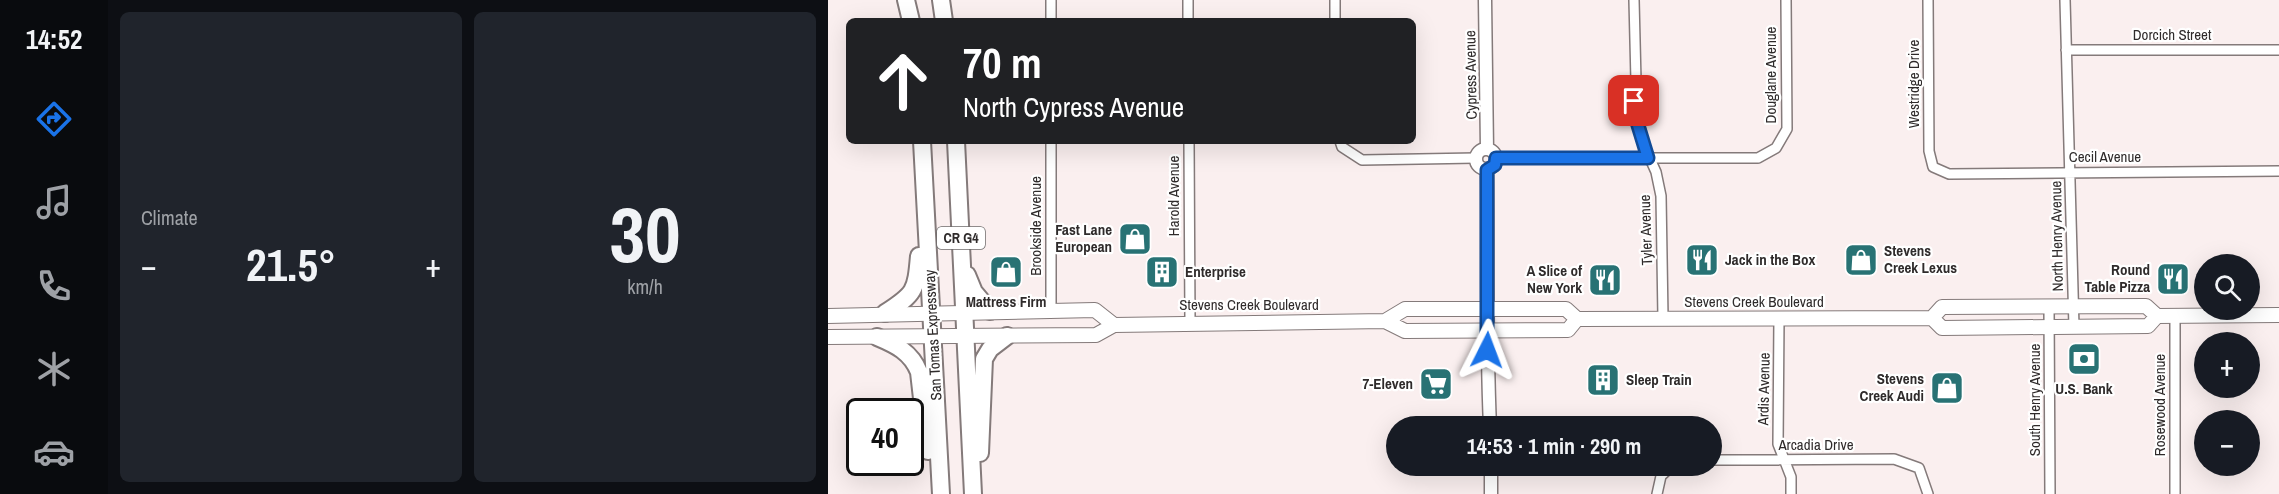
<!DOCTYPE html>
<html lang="en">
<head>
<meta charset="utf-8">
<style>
  body { margin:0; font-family:"Archivo Narrow",sans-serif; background:#20242c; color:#f1f3f6; height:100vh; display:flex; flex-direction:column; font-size:22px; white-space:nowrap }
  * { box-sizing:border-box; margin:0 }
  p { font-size:20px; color:#9ea1a6 }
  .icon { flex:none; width:33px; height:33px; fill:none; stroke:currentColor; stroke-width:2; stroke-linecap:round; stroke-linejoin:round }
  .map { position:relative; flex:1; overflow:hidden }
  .side { display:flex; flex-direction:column; gap:12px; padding:12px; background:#0d0f14; width:720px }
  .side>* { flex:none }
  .hud { position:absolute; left:18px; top:18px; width:570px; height:126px; border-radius:9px; box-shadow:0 6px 24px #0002; background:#202124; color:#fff; overflow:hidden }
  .controls { position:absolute; left:1366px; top:254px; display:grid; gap:12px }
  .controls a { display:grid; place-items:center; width:66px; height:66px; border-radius:50%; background:#171b24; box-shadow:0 6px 24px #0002; font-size:30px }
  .speed { position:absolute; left:18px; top:398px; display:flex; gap:12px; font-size:30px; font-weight:700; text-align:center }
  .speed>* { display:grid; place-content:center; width:78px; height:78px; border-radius:50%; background:#171b24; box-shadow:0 6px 24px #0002; line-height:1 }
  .speed .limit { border:3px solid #111; border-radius:9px; background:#fff; color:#111 }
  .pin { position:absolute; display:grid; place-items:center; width:51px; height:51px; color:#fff; margin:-26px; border-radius:12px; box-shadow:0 3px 9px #0006 }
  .me { position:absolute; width:66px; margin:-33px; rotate:3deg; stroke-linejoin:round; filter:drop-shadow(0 0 4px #0008) }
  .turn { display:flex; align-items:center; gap:21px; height:126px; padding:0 18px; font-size:27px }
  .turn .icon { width:78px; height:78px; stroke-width:2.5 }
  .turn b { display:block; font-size:42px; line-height:51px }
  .big { font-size:45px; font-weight:700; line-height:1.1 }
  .side .widget { flex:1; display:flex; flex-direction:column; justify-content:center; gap:9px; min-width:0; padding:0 21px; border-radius:9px; background:#20242c }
  .side .dial { align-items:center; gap:0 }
  .dial b { font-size:78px; line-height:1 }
  .heat { display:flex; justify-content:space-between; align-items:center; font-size:33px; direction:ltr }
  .side .tiles { flex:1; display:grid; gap:12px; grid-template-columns:repeat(2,1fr) }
  .trip { position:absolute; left:558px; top:416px; width:336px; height:60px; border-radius:30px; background:#171b24; box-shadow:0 6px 24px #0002; font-weight:700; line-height:60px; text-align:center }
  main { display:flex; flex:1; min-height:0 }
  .tabs { display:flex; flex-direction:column; width:108px; justify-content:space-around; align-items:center; background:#090b0e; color:#9ea1a6 }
  .tabs .icon { width:42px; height:42px }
  .tabs .on { color:#1a73e8 }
  .tabs b { font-size:27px; color:#f1f3f6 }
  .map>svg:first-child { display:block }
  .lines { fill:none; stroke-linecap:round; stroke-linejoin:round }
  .street-casing { stroke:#847a7a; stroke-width:12 }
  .secondary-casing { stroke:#847a7a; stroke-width:15 }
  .primary-casing { stroke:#847a7a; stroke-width:16 }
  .highway-casing { stroke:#847a7a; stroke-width:20 }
  .street { stroke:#fff; stroke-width:9 }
  .secondary { stroke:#fff; stroke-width:12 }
  .primary { stroke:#fff; stroke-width:14 }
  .highway { stroke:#fff; stroke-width:16 }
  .route-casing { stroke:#114b97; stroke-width:15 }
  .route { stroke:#1a73e8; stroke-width:10 }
  .labels { text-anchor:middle; stroke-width:4.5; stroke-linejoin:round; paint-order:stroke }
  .shield { fill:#fff; stroke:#6d6b6b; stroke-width:1.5 }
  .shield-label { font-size:14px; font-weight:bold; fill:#2f2b2b }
  .street-label { font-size:15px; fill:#2f2b2b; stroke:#fff }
  .poi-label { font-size:15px; font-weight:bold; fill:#2f2b2b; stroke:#fff; text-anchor:end }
</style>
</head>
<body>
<main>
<nav class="tabs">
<b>14:52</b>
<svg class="icon on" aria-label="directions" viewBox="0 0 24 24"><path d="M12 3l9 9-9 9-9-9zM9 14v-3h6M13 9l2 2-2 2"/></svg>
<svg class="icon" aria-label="music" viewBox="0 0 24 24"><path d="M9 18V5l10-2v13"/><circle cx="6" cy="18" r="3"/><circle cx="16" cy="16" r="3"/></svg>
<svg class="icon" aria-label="phone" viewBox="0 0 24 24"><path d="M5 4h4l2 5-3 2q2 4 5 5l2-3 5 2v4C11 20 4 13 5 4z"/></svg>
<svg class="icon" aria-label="climate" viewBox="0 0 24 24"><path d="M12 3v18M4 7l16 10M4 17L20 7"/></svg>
<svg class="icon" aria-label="car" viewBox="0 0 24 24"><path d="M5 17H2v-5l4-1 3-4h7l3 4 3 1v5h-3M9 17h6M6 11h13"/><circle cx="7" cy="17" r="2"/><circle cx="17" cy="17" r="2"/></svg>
</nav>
<section class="side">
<div class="tiles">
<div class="widget"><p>Climate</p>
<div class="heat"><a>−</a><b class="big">21.5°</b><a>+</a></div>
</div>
<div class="widget dial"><b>30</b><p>km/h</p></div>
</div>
</section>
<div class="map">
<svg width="1451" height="494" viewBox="0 0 1451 494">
  <rect width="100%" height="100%" fill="#faefef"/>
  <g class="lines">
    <defs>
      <path id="street" d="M223,0V21
        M360,0V21
        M507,0V21
        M806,0L809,122L814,141L828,172L833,196L835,318
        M1100,0L1101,151L1105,167L1121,174L1451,171
        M1237,0L1246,327
        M1238,50H1451
        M223,141V311
        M361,141L362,322
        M512,141L514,147L534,160L648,158
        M668,158H930L948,148L959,129L958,0
        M1221,307L1222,494
        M1347,316V494
        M951,318L950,444L963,477V494
        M884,460L1066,459L1091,468L1100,494
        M829,494L833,476L845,465"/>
      <path id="secondary" d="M657,0L659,149
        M648 159a10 10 0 1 1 20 0a10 10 0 1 1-20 0Z
        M659,170C660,255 658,341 662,426
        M663,465V494"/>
      <path id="primary" d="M0,316L267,310L286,325
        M1104,318L1114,328L1320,326L1329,316
        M557,321L577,309H738L749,319L1104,318L1114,307L1318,306L1329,316L1451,315
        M0,337L268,335L286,325L557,321L577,331L740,330L749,319"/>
      <path id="highway" d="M78,0L83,21
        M113,0L116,21
        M94,141L113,494
        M128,141L145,494
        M139,275L146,292L162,311
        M57,313C87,294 88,291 91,256
        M49,337C68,345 83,352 91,372L100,451
        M152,453L156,359L162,349L179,336"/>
    </defs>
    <use href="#street" class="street-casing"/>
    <use href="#secondary" class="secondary-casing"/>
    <use href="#primary" class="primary-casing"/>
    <use href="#highway" class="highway-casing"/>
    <use href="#street" class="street"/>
    <use href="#secondary" class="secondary"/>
    <use href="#primary" class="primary"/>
    <use href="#highway" class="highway"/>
  </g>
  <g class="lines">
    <defs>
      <path id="route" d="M659,350V170L667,165L668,158H820L809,122L806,101"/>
    </defs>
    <use href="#route" class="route-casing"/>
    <use href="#route" class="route"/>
  </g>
  <defs>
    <symbol id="shop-square" viewBox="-11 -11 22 22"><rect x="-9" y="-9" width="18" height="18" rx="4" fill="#287274" stroke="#fff"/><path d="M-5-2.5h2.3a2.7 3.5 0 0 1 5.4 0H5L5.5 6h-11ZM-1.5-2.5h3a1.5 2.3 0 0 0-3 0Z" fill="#fff"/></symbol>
    <symbol id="restaurant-square" viewBox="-11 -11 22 22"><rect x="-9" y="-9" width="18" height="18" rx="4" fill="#287274" stroke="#fff"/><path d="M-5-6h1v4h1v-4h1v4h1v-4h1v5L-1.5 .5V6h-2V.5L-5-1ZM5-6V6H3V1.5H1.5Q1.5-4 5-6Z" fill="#fff"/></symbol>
    <symbol id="building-square" viewBox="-11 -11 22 22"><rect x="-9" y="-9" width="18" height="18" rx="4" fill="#287274" stroke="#fff"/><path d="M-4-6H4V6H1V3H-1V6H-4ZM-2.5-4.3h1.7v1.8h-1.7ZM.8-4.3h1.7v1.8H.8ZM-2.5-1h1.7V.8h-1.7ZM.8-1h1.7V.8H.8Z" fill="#fff"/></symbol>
    <symbol id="bank-square" viewBox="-11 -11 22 22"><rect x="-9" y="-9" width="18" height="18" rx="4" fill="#287274" stroke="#fff"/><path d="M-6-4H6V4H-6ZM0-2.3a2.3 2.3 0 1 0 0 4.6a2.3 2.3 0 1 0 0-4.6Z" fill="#fff"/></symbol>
    <symbol id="supermarket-square" viewBox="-11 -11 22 22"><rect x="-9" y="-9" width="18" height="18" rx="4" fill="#287274" stroke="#fff"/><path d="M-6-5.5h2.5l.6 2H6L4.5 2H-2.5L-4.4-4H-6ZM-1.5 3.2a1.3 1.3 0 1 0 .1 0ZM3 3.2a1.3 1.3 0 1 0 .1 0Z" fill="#fff"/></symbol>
  </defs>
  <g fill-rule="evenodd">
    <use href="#shop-square" x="288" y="220" width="38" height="38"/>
    <use href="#restaurant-square" x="855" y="241" width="38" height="38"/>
    <use href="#shop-square" x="1014" y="241" width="38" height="38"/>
    <use href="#shop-square" x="159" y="253" width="38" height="38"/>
    <use href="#building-square" x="315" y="253" width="38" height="38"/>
    <use href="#restaurant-square" x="1326" y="260" width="38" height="38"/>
    <use href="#restaurant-square" x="758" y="261" width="38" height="38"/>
    <use href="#bank-square" x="1237" y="340" width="38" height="38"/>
    <use href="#building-square" x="756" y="361" width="38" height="38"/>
    <use href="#supermarket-square" x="589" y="365" width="38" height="38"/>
    <use href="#shop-square" x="1100" y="369" width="38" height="38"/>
  </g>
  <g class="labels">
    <rect class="shield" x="109" y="227" width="48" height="22" rx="4.5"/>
    <g class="shield-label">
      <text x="133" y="243">CR G4</text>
    </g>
    <g class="street-label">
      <text x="1344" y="40">Dorcich Street</text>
      <text transform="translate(643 75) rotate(-91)" y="5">Cypress Avenue</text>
      <text transform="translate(943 75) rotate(-90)" y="5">Douglane Avenue</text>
      <text transform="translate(1086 84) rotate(-90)" y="5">Westridge Drive</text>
      <text x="1277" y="162">Cecil Avenue</text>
      <text transform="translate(346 196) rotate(-90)" y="5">Harold Avenue</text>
      <text transform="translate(208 226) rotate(-90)" y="5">Brookside Avenue</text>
      <text transform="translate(818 230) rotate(-92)" y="5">Tyler Avenue</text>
      <text transform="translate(1229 236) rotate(-91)" y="5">North Henry Avenue</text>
      <text x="926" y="307">Stevens Creek Boulevard</text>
      <text x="421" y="310">Stevens Creek Boulevard</text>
      <text transform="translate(105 335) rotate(-93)" y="5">San Tomas Expressway</text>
      <text transform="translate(936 389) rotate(-89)" y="5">Ardis Avenue</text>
      <text transform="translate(1207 400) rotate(-90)" y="5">South Henry Avenue</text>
      <text transform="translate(1332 405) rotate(-90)" y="5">Rosewood Avenue</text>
      <text x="988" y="450">Arcadia Drive</text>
    </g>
    <g class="poi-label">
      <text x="284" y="235">Fast Lane<tspan x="284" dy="17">European</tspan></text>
      <text x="1056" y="256" text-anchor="start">Stevens<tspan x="1056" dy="17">Creek Lexus</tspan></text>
      <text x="897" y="265" text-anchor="start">Jack in the Box</text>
      <text x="1322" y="275">Round<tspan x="1322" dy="17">Table Pizza</tspan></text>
      <text x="754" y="276">A Slice of<tspan x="754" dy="17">New York</tspan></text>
      <text x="357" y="277" text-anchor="start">Enterprise</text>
      <text x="178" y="307" text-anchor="middle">Mattress Firm</text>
      <text x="1096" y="384">Stevens<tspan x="1096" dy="17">Creek Audi</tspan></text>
      <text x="798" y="385" text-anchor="start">Sleep Train</text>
      <text x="585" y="389">7-Eleven</text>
      <text x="1256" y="394" text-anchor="middle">U.S. Bank</text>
    </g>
  </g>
</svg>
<div class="controls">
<a><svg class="icon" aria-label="search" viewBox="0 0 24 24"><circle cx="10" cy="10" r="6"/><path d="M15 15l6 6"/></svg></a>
<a>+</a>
<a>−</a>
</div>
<div class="speed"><div class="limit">40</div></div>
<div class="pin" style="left:806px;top:101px;background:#d93025"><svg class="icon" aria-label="arrive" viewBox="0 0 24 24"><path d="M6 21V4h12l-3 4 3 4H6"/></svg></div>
<svg class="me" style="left:659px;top:350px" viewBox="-20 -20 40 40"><path d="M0-17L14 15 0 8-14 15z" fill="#1a73e8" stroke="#fff" stroke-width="4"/></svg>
<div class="trip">14:53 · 1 min · 290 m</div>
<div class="hud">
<div class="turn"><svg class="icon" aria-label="ahead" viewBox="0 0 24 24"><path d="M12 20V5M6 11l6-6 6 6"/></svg><div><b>70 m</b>North Cypress Avenue</div></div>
</div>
</div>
</main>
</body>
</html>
